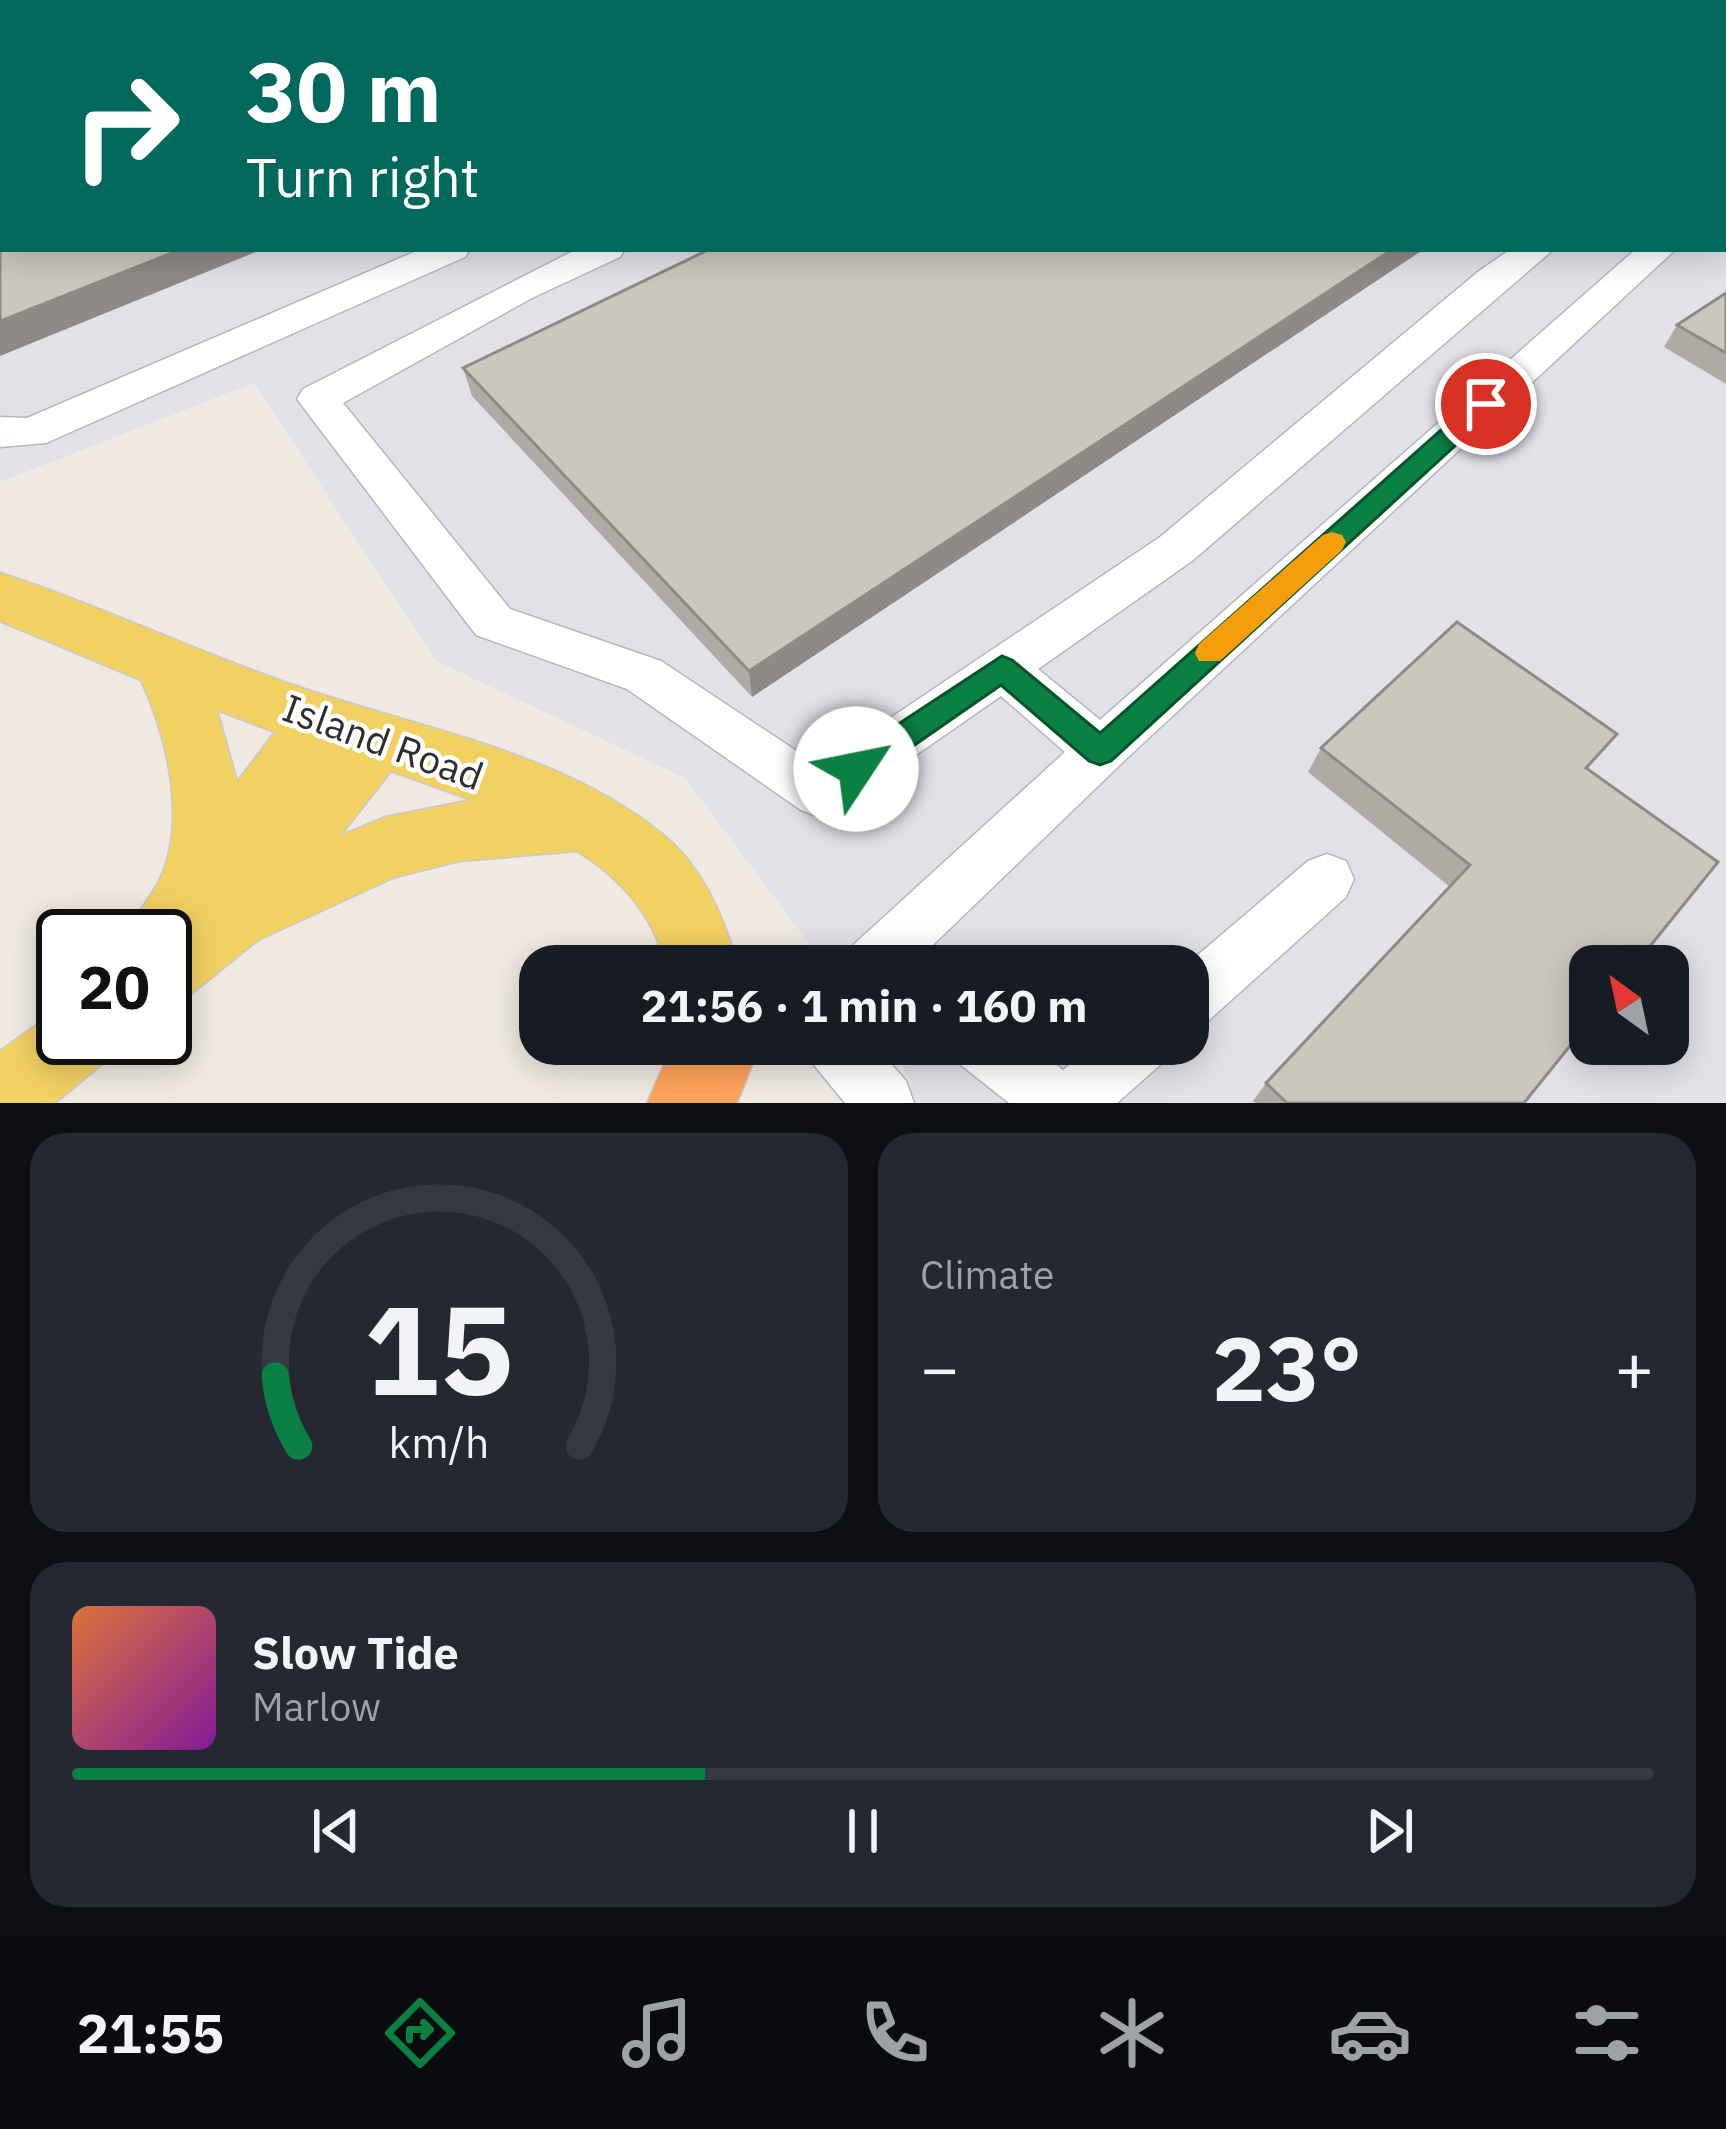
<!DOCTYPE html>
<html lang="en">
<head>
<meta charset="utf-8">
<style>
  body { margin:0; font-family:"IBM Plex Sans",sans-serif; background:#242831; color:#f1f3f6; height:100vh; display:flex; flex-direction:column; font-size:45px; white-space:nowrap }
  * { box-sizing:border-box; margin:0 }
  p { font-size:39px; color:#9ea1a6 }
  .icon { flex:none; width:66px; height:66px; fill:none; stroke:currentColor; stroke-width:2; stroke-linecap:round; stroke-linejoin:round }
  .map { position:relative; height:1103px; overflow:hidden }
  .drawer { display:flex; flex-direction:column; gap:30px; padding:30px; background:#0d0f14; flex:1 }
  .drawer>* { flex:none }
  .top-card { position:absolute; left:0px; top:0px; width:1728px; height:252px; box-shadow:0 6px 30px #0003; background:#00695c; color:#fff; overflow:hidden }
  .needle { width:78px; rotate:327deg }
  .fabs { position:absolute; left:1569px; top:945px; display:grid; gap:24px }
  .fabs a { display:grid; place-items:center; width:120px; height:120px; border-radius:24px; background:#171b24; box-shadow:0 6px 30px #0003; font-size:60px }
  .speed { position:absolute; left:36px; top:909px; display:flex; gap:24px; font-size:60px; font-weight:700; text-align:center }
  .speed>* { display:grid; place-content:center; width:156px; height:156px; border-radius:50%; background:#171b24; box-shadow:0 6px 30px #0003; line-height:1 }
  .speed .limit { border:6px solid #111; border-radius:18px; background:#fff; color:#111 }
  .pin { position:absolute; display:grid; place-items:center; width:102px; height:102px; color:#fff; margin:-51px; border:6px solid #fff; border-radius:50%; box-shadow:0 3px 12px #0007 }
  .me { position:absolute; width:132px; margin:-66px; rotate:56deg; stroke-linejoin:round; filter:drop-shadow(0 0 9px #0008) }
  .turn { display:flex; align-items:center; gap:42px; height:252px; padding:0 48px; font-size:54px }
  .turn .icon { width:156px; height:156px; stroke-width:2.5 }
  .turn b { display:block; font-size:84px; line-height:102px }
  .big { font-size:90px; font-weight:700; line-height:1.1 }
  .drawer .tile { flex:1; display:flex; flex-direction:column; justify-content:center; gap:18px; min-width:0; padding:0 42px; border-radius:36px; background:#242831 }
  .drawer .dial { align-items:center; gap:0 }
  .dial svg { height:312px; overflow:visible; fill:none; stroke:#363941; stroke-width:7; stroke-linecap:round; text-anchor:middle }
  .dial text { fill:#f1f3f6; stroke:none }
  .song { display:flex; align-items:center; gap:36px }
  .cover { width:144px; height:144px; border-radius:18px; background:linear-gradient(135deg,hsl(20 70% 55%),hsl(290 70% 35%)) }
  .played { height:12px; border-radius:6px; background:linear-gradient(90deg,#0b8043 40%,#363941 40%) }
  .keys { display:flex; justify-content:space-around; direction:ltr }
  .heat { display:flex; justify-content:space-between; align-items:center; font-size:66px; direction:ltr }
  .drawer .tiles { flex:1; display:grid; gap:30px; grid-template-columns:1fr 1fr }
  .tile:last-child { grid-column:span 2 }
  .trip { position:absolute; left:519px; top:945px; width:690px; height:120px; border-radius:36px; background:#171b24; box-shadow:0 6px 30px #0003; font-weight:700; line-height:120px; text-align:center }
  .dock { display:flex; height:192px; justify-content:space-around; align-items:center; background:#090b0e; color:#9ea1a6 }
  .dock .icon { width:84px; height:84px }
  .dock .active { color:#0b8043 }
  .dock b { font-size:54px; color:#f1f3f6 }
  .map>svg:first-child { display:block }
  .industrial { fill:#e3e1e8; fill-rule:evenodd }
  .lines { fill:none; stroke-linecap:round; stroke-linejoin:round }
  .minor-casing { stroke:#b4b7c1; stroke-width:3 }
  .major-casing { stroke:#c9c9c9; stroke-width:3 }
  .highway-casing { stroke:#c9c9c9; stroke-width:3 }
  .minor { fill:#fff; fill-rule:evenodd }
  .major { fill:#f2d163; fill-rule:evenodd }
  .highway { fill:#ffa35c; fill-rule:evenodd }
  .rail { stroke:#a3a6b8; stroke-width:6 }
  .wall { fill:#afaba4 }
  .shaded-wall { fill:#8e8b86 }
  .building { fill:#cbc7bf; stroke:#8e8b86; stroke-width:3 }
  .route { fill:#0b8043; stroke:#07532c; stroke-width:3 }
  .slow { fill:#f59e0b }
  .labels { text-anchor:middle; stroke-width:9; stroke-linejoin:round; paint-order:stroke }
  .street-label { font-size:39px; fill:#2e2e2e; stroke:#fff }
</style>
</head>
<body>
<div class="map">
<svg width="1726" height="1103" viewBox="0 0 1726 1103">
  <rect width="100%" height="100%" fill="#efe9e1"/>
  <path class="industrial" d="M0,0L834,3H3V249H1725L1726,187V1103H891L914,1084L884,1044H1188V966H826L685,778L436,661L254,383L0,482ZM1590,966H1668V1044H1590Z
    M1097,0H1580L1581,3H1091Z"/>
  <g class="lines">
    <defs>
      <path id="minor" d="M307,0H344L305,3Z
        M553,0H585L587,3H555Z
        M643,0H676L678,3H645Z
        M732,0H765L767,3H734Z
        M3,99V119L0,120V100Z
        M421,249H470L465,257L46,443L0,447V417L27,418Z
        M577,249H625L620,257L532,298L343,403L510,609L661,661L819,766L1160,537L1479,271L1511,249H1554L1192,561L1038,669L1100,720L1636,249H1676L1125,760L911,966H843L851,947L1065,752L1001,696L837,810L819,817L801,810L627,689L476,635L297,399L303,389Z
        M1327,854L1346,861L1354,879L1346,897L1208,1021L1188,1030L1185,966L1308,861Z
        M805,1044H874L906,1081L914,1103H845L814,1065Z
        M952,1044H1030L1063,1070L1094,1044H1169L1160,1065L1117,1103H1009L961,1065Z"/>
      <path id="major" d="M0,573C99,605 192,650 290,684C415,728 565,751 668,839C705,871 725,921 738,966H666C653,915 622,879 577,851L459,861L395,877L258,940L191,994L165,1004V936H125C134,915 150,900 159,881C188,822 167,736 141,680L0,621ZM217,710L275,732L237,782ZM391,771L472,800L386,817L340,836Z
        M63,1006V1038H113L102,1064L55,1103H0V1051Z"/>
      <path id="highway" d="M673,1044H747L754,1060L737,1103H647Z"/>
    </defs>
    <use href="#minor" class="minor-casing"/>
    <use href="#major" class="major-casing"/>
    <use href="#highway" class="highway-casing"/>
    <use href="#minor" class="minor"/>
    <use href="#major" class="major"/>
    <use href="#highway" class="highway"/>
    <path class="rail" d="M1428,0L1434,3"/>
  </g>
  <path class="wall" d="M710,249H1424L752,697L472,396L463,368Z
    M1726,293V384L1664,347L1677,325Z
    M1617,734L1587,769L1524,1103H1255L1253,1101L1266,1083L1450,887L1308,772L1321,748Z"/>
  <path class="shaded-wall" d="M143,0H217L207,3H134Z
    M3,44V69L0,70V45Z
    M182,249H263L0,356V321Z
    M1393,249H1424L752,697L749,671Z"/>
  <path class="building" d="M0,0H143L134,3H3V44L0,45Z
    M366,0H555L559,3H357Z
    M3,123V249H182L0,321V124Z
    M710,249H1393L749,671L463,368Z
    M1726,293V353L1677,325Z
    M1457,622L1617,734L1586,768L1718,862L1634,966H1590V1021L1524,1103H1287L1266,1083L1470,865L1321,748Z"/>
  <path class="route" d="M1486,395L1494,398L1498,404L1494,410L1111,761L1100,765L1089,761L1001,685L867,778L856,782L845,778L840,769L845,759L1002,656L1012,660L1100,733L1477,398Z"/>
  <path class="slow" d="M1332,532L1342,535L1346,542L1342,550L1220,661H1199L1195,653L1199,644L1323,535Z"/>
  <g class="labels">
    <g class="street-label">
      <text transform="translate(383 742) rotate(20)" y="14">Island Road</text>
    </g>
  </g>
</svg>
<div class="fabs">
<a><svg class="needle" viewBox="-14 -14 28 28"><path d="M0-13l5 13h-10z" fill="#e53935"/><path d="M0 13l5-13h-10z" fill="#9ea1a6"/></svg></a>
</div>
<div class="speed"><div class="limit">20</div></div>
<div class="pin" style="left:1486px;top:404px;background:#d93025"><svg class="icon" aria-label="arrive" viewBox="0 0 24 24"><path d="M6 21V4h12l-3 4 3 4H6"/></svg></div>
<svg class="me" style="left:856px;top:769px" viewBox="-20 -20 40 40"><circle r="19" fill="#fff"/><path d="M0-13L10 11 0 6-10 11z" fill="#0b8043"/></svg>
<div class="trip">21:56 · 1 min · 160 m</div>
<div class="top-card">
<div class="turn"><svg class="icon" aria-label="right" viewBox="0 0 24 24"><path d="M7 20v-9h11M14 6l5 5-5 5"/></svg><div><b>30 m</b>Turn right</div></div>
</div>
</div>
<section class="drawer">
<div class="tiles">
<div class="tile dial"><svg viewBox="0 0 100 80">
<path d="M14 69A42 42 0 1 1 86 69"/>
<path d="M14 69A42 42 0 0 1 8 51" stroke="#0b8043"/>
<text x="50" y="56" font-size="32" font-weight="700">15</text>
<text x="50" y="72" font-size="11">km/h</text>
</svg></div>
<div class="tile"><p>Climate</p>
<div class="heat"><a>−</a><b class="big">23°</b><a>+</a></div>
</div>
<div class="tile">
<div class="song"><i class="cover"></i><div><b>Slow Tide</b><p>Marlow</p></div></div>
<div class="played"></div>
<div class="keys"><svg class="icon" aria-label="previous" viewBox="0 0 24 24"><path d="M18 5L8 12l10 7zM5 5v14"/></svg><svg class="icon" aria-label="pause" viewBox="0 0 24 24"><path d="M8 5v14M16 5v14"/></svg><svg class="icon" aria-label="next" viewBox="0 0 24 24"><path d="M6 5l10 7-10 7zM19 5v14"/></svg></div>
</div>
</div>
</section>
<nav class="dock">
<b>21:55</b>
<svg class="icon active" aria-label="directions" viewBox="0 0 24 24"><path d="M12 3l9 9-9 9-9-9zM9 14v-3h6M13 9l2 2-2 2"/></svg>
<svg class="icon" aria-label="music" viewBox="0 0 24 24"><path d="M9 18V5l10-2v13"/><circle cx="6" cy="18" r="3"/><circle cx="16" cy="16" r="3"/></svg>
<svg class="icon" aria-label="phone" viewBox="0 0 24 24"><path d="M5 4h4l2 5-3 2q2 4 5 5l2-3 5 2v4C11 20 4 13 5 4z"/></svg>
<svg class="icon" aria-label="climate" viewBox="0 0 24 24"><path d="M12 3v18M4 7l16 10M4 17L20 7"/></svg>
<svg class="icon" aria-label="car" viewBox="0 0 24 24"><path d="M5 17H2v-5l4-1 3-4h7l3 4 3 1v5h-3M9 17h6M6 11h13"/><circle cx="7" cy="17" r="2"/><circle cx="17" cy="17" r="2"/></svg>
<svg class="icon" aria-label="filters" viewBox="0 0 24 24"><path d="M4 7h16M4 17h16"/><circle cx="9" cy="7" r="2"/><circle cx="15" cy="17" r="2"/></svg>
</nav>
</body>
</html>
